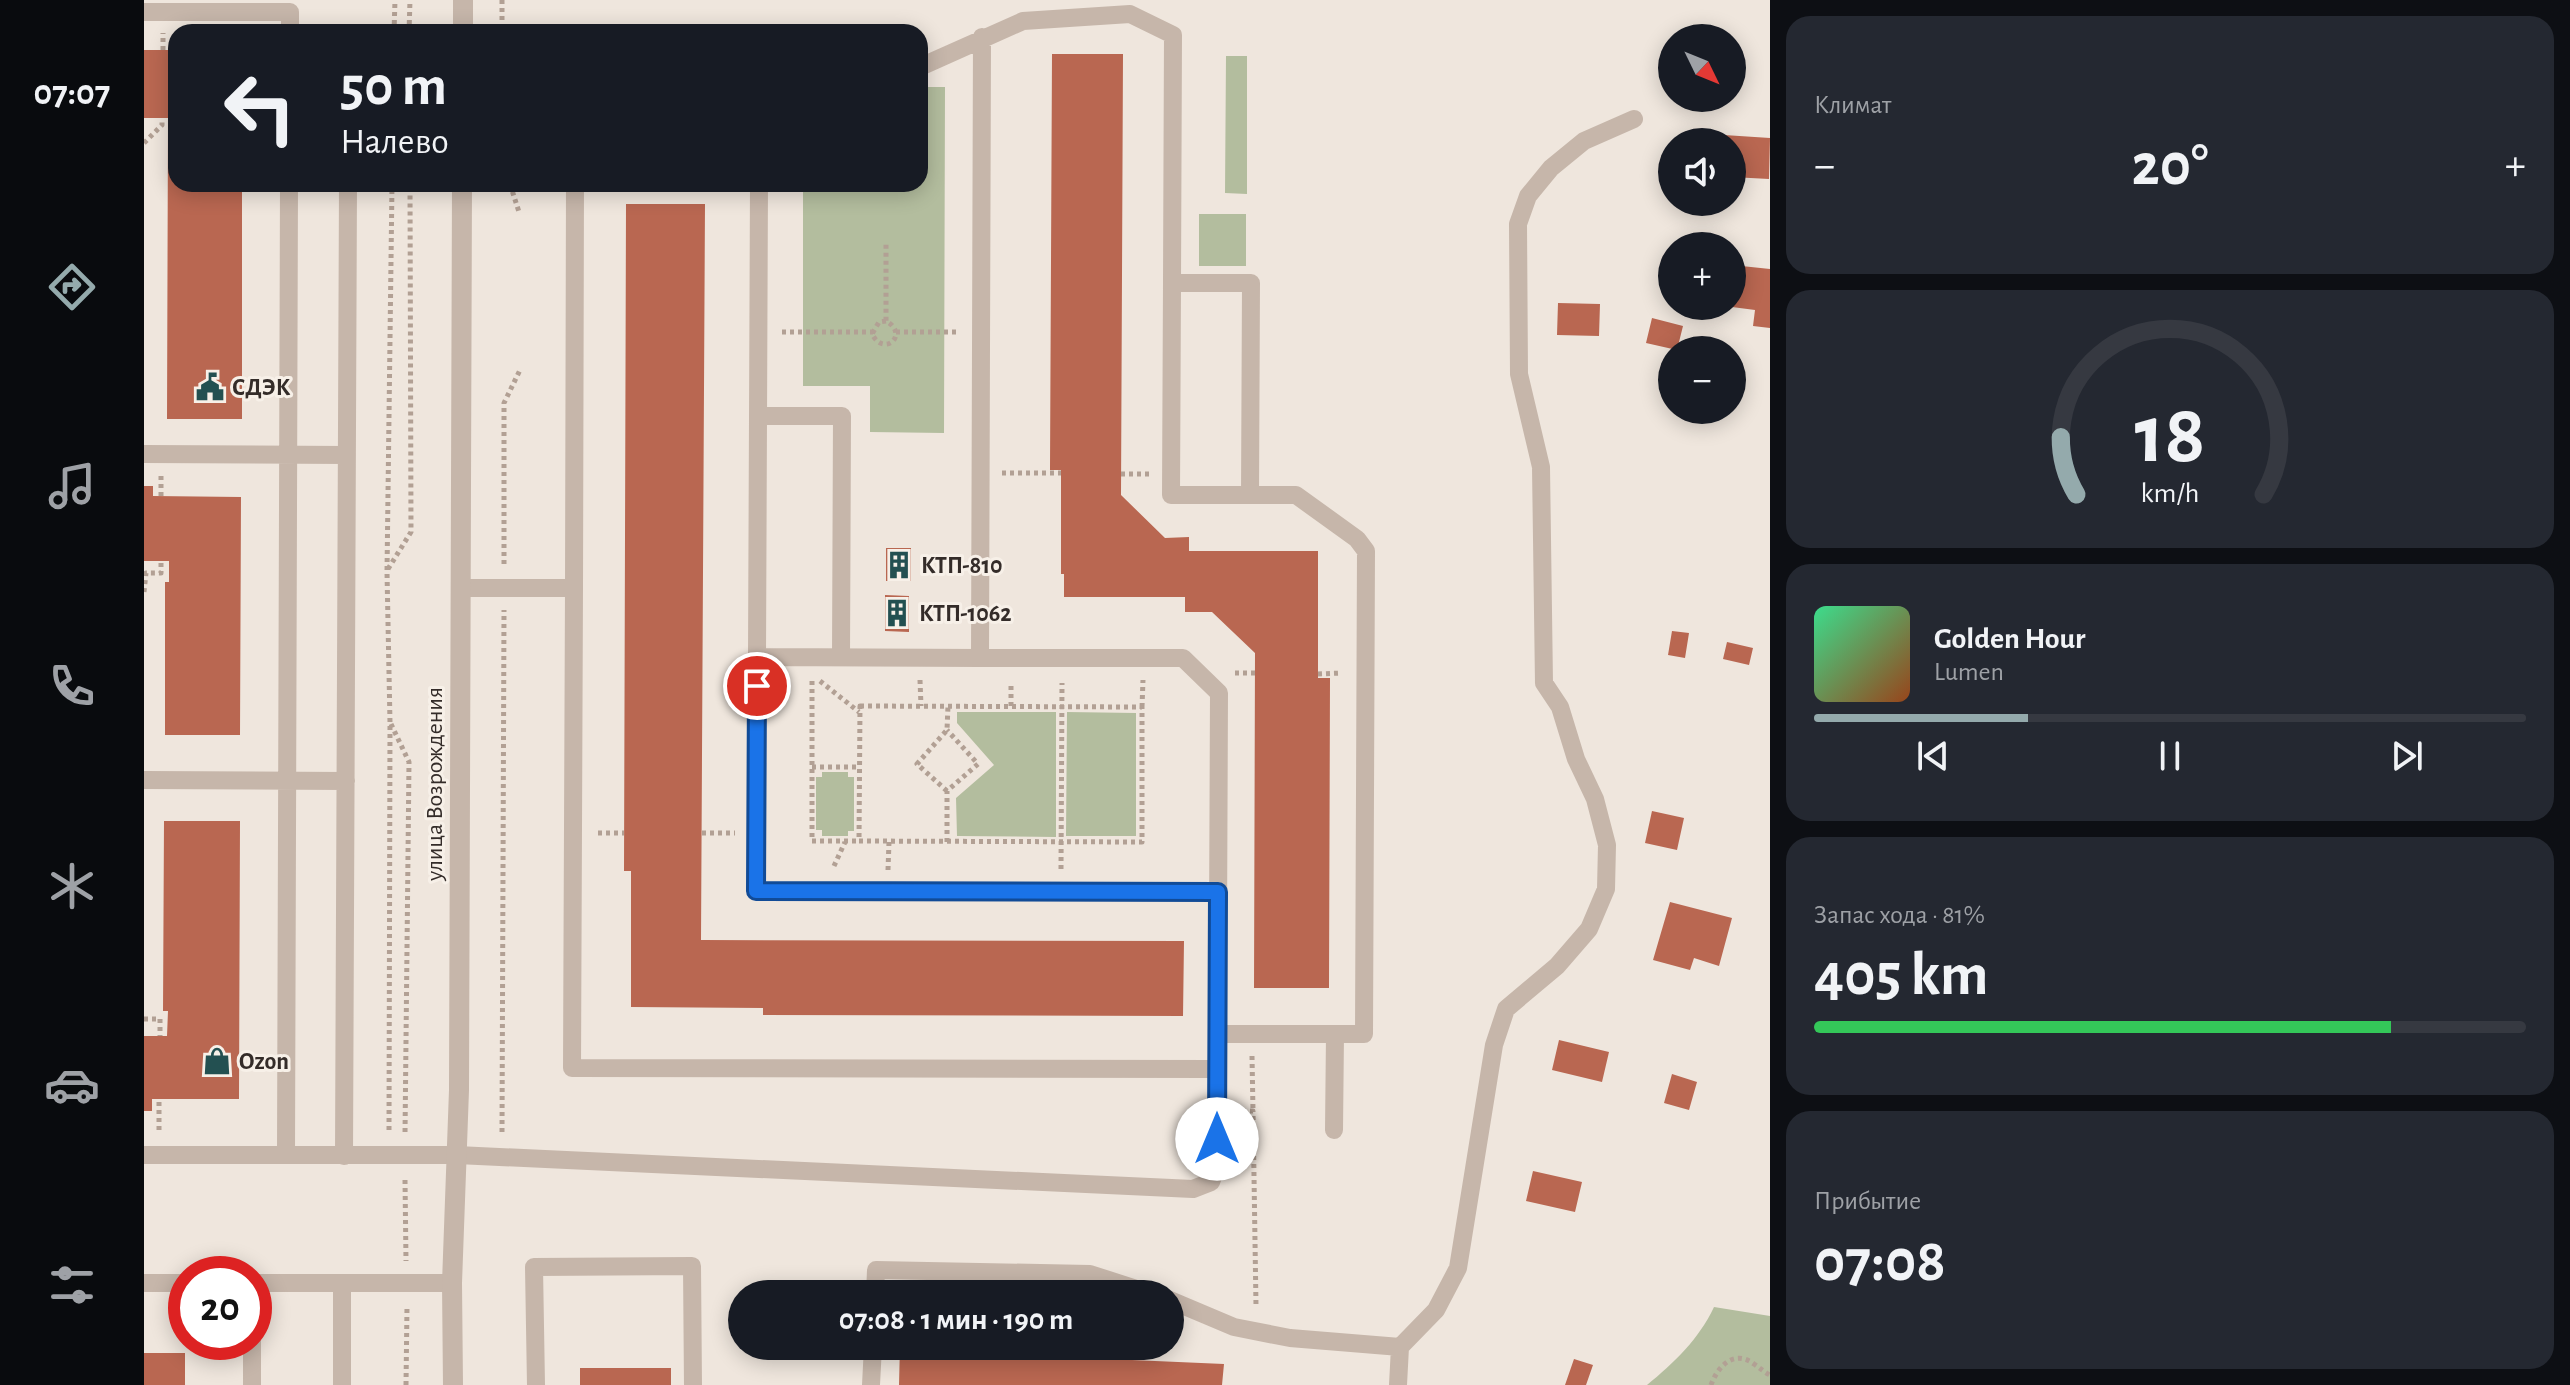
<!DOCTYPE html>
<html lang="ru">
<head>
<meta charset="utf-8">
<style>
  body { margin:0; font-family:"Alegreya Sans",sans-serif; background:#242831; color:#f1f3f6; height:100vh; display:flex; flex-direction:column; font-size:30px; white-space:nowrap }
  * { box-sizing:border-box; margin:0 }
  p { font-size:26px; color:#9ea1a6 }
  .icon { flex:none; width:44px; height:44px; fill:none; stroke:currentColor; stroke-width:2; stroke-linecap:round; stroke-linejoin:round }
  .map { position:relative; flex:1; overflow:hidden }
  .panel { display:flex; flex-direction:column; gap:16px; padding:16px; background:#0d0f14; width:800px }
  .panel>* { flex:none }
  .guide { position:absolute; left:24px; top:24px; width:760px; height:168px; border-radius:24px; box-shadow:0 4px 20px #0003; background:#171b24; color:#f1f3f6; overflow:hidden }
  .needle { width:52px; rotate:133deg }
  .buttons { position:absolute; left:1514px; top:24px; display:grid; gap:16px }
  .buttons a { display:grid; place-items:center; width:88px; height:88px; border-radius:50%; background:#171b24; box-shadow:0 4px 20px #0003; font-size:40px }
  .speed { position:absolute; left:24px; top:1256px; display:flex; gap:16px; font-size:40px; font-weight:700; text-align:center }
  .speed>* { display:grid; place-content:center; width:104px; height:104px; border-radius:50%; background:#171b24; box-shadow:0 4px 20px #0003; line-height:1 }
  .speed .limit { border:12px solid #d22; background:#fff; color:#111 }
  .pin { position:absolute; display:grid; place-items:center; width:68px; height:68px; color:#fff; margin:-34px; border:4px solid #fff; border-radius:50%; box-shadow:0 2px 8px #0007 }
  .me { position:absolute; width:88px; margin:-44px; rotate:0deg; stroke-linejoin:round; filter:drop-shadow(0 0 6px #0008) }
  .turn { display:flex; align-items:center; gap:28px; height:168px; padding:0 40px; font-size:36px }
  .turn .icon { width:104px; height:104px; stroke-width:2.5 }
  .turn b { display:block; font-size:56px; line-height:68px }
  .big { font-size:60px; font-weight:700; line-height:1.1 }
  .panel .widget { flex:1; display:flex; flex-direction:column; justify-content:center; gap:12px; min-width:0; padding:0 28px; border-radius:24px; background:#242831 }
  .panel .dial { align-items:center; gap:0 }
  .dial svg { height:208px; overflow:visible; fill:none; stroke:#363941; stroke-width:7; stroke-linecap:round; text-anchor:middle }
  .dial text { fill:#f1f3f6; stroke:none }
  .song { display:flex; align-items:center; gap:24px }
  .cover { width:96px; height:96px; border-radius:12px; background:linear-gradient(135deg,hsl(150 70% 55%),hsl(20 70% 35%)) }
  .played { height:8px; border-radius:4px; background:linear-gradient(90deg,#94aaac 30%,#363941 30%) }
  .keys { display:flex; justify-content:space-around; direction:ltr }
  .heat { display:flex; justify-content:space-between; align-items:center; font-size:44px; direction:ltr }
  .charge { height:12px; border-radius:6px; background:linear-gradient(90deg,#34c759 81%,#363941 0) }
  .trip { position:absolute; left:584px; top:1280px; width:456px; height:80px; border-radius:40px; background:#171b24; box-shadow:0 4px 20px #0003; font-weight:700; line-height:80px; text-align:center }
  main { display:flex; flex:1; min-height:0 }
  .tabs { display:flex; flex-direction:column; width:144px; justify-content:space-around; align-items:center; background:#090b0e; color:#9ea1a6 }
  .tabs .icon { width:56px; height:56px }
  .tabs .active { color:#94aaac }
  .tabs b { font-size:36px; color:#f1f3f6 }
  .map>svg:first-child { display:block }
  .green { fill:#b3bd9e }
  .building { fill:#b96751 }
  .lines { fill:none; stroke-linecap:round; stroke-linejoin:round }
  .path { stroke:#b2a094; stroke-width:5; stroke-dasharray:4 4; stroke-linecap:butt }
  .lane { stroke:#c6b6aa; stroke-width:18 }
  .street { stroke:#c6b6aa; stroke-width:20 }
  .route-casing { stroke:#114b97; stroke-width:20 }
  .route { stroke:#1a73e8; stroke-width:14 }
  .labels { text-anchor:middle; stroke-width:6; stroke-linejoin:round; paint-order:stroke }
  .poi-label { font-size:24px; font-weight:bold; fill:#342c29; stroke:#f7f0e8; text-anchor:start }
  .street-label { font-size:24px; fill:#342c29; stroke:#f7f0e8 }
</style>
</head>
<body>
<main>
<nav class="tabs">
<b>07:07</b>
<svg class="icon active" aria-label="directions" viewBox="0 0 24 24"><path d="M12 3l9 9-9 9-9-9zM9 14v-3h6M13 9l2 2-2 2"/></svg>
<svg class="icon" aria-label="music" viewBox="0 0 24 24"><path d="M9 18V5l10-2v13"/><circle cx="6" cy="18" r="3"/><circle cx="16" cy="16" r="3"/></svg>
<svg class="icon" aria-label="phone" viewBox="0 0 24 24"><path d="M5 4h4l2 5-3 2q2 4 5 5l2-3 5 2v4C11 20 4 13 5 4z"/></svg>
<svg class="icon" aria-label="climate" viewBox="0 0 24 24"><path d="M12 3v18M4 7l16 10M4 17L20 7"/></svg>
<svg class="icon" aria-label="car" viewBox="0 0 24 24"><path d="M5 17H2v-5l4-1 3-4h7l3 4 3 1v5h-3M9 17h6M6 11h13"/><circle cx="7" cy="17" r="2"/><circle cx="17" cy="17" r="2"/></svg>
<svg class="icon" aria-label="filters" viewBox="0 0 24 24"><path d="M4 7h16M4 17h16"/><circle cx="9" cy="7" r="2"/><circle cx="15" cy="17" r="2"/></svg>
</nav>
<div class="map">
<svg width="1626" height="1385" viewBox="0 0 1626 1385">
  <rect width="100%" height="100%" fill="#efe6dd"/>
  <path class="green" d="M1082,56H1103V194L1081,193Z
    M783,87H801L800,433L726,432V386H659V184H776V92Z
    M1055,214H1102V266H1055Z
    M813,712H912V837L813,836L812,798L850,765L813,723Z
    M923,712L992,713V836H922Z
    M678,772H704V777H710V831H704V836H678V830H672V777H678Z
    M1570,1307L1626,1316V1385H1503C1530,1363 1555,1339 1570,1307Z"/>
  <path class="building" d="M0,50H32V184H98V419H23L24,118H0Z
    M908,54H979L977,495L1021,538L1045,537V551H1174V678H1186L1185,988H1110L1111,653L1068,612H1041V597H920V574H917V470H906Z
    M1580,135L1626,138L1625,179L1588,177V142H1580Z
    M482,204H561L557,940L1040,941L1039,1016L619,1015V1008L487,1007V871H480Z
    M1588,265L1626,269V328L1609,326L1611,310L1588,307Z
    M1414,303L1456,304L1455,336L1413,335Z
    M1508,318L1539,326L1533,350L1502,343Z
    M0,486H9V496L97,497L96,735H21V582H25V561H0Z
    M742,548H767V581H742Z
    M741,595L765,596V632L741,631Z
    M1528,631L1545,633L1541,658L1524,655Z
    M1583,642L1609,648L1605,665L1579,659Z
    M1508,811L1540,818L1533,850L1501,843Z
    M20,821H96L95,1099H8V1111H0V1036H23L24,1011H19Z
    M1526,902L1588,918L1575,966L1550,958L1546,970L1509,960Z
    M1415,1040L1465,1052L1458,1082L1408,1070Z
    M1528,1074L1553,1082L1545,1110L1520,1103Z
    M1389,1171L1438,1182L1431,1212L1382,1201Z
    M756,1346H966L965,1359L1080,1364L1078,1385H755Z
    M0,1353H41V1385H0Z
    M1430,1359L1449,1365L1442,1385H1421Z
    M436,1368H527V1385H436Z"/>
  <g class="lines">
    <path class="path" d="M358,0V32
      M250,32L251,0
      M265,32L266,0
      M19,50V33
      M0,143L18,125V119
      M366,184L375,212
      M742,321L735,322L728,334C740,358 766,334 742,321V244
      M638,332H729
      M752,332H816
      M858,473H917
      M977,474H1006
      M17,496V475
      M360,564V403L376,370
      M244,569L267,532L266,184
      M0,592L2,573H17V561
      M1091,673H1111
      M1174,674L1197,673
      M776,680L777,706
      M668,681V841H715
      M676,681L715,712
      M716,706L998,707V842L715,841Z
      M867,706V683
      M998,707L999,680
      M247,724L265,762L261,1134
      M668,767H716
      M803,791L773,764L803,730L804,706
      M454,833H480
      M558,833H591
      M803,842V791L834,764L803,730
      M690,866L701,842
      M917,869L918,683
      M744,870L745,842
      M0,1019H16V1036
      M1108,1056L1109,1111
      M1098,1111H1109L1112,1306
      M15,1130V1099
      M245,1130L246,723L243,572L248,184
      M358,1132L360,610
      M261,1180L262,1261
      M262,1385L263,1307
      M1567,1385C1574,1366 1590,1349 1610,1364C1616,1368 1620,1372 1626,1375"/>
    <path class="lane" d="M0,12H146V32
      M776,67L879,21L986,14L1029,35L1028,283H1107L1106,495
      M615,184L612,891L1074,892
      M1028,283L1027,495H1152L1213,539L1222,551L1220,1034H1073
      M614,416H698L697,657
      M0,454L203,455
      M317,588H430L431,184
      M430,588L428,1068L1073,1069
      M613,657L836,658
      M0,780L202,781
      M1190,1130L1191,1034
      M0,1155H313L1049,1189L1067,1182L1073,1166L1075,693L1039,658H836L838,37
      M142,1155L145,184
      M200,1156L204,184
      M0,1283H42
      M110,1283H308
      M731,1294L732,1270L946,1274L1008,1294
      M1026,1300L1090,1327L1146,1338L1256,1347
      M108,1385V1342
      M198,1385V1283
      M392,1385L390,1267L548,1266L549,1385
      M727,1385L729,1346
      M1254,1385L1256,1347L1292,1310L1314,1268L1350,1045L1362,1009L1413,966L1445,929L1462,889L1463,845L1451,799L1432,759L1416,707L1400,683L1397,467L1375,374L1374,224L1384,196L1407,168L1440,141L1490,119"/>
    <path class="street" d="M319,32V0
      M309,1385L308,1283L315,1090L318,184"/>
  </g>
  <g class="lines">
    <defs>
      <path id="route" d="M613,686L612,891L1074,892L1073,1139"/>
    </defs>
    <use href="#route" class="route-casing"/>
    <use href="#route" class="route"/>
  </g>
  <defs>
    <symbol id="civic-bare" viewBox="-9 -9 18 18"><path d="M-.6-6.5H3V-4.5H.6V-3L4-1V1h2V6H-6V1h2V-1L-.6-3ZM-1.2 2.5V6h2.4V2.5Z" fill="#235051" stroke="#f7f0e8" stroke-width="2.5" paint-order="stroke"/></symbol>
    <symbol id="building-bare" viewBox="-9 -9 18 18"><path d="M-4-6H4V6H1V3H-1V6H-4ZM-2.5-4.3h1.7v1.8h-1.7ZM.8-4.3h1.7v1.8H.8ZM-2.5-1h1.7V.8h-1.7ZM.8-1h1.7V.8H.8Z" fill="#235051" stroke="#f7f0e8" stroke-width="2.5" paint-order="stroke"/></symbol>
    <symbol id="shop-bare" viewBox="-9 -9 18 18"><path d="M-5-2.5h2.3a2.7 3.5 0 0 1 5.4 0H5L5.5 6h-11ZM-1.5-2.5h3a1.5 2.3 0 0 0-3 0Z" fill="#235051" stroke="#f7f0e8" stroke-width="2.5" paint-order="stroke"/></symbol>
  </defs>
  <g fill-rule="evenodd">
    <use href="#civic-bare" x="46" y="367" width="40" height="40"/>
    <use href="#building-bare" x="735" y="545" width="40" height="40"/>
    <use href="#building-bare" x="733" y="593" width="40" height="40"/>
    <use href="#shop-bare" x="53" y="1041" width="40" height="40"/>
  </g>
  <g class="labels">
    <g class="poi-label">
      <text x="88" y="395">СДЭК</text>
      <text x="777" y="573">КТП-810</text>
      <text x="775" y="621">КТП-1062</text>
      <text x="95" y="1069">Ozon</text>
    </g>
    <g class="street-label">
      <text transform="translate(290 784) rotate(-90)" y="8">улица Возрождения</text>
    </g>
  </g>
</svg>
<div class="buttons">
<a><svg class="needle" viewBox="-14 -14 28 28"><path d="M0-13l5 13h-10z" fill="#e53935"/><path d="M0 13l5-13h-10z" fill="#9ea1a6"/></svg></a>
<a><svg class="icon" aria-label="sound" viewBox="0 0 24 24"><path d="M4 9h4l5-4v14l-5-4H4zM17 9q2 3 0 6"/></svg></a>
<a>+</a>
<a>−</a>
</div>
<div class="speed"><div class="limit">20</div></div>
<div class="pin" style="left:613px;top:686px;background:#d93025"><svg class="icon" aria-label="arrive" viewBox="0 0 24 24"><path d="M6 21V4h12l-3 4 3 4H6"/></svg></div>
<svg class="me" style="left:1073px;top:1139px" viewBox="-20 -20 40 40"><circle r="19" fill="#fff"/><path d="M0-13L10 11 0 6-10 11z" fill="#1a73e8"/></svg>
<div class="trip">07:08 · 1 мин · 190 m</div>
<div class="guide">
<div class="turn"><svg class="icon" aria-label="left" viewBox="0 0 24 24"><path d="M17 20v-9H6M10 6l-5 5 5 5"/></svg><div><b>50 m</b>Налево</div></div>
</div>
</div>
<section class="panel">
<div class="widget"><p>Климат</p>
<div class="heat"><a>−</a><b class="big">20°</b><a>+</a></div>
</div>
<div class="widget dial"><svg viewBox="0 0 100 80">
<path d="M14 69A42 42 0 1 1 86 69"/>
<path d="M14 69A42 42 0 0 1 8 47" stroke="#94aaac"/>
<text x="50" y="56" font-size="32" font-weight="700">18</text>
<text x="50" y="72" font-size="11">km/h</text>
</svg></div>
<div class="widget">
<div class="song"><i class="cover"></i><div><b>Golden Hour</b><p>Lumen</p></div></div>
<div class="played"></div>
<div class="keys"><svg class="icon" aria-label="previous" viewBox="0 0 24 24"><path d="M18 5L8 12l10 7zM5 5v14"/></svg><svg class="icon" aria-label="pause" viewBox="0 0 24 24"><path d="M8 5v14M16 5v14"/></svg><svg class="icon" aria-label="next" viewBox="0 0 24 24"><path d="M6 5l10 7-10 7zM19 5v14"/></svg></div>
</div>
<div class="widget"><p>Запас хода · 81%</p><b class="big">405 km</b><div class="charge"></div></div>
<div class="widget"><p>Прибытие</p><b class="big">07:08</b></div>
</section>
</main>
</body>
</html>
